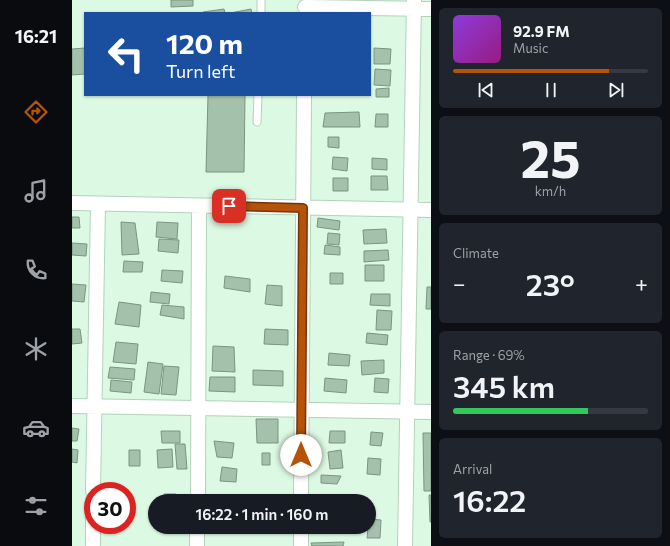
<!DOCTYPE html>
<html lang="en">
<head>
<meta charset="utf-8">
<style>
  body { margin:0; font-family:Commissioner,sans-serif; background:#20242c; color:#f1f3f6; height:100vh; display:flex; flex-direction:column; font-size:15px; white-space:nowrap }
  * { box-sizing:border-box; margin:0 }
  p { font-size:13px; color:#9ea1a6 }
  .icon { flex:none; width:22px; height:22px; fill:none; stroke:currentColor; stroke-width:2; stroke-linecap:round; stroke-linejoin:round }
  .map { position:relative; flex:1; overflow:hidden }
  .sheet { display:flex; flex-direction:column; gap:8px; padding:8px; background:#0d0f14; width:239px }
  .sheet>* { flex:none }
  .top-card { position:absolute; left:12px; top:12px; width:287px; height:84px; border-radius:0px; box-shadow:0 1px 3px #0004; background:#1a4fa0; color:#fff; overflow:hidden }
  .speed { position:absolute; left:12px; top:482px; display:flex; gap:8px; font-size:20px; font-weight:700; text-align:center }
  .speed>* { display:grid; place-content:center; width:52px; height:52px; border-radius:50%; background:#171b24; box-shadow:0 1px 3px #0004; line-height:1 }
  .speed .limit { border:6px solid #d22; background:#fff; color:#111 }
  .pin { position:absolute; display:grid; place-items:center; width:34px; height:34px; color:#fff; margin:-17px; border-radius:8px; box-shadow:0 2px 6px #0006 }
  .me { position:absolute; width:44px; margin:-22px; rotate:0deg; stroke-linejoin:round; filter:drop-shadow(0 0 3px #0008) }
  .turn { display:flex; align-items:center; gap:14px; height:84px; padding:0 16px; font-size:18px }
  .turn .icon { width:52px; height:52px; stroke-width:2.5 }
  .turn b { display:block; font-size:28px; line-height:34px }
  .big { font-size:30px; font-weight:600; line-height:1.1 }
  .sheet .widget { flex:1; display:flex; flex-direction:column; justify-content:center; gap:6px; min-width:0; padding:0 14px; border-radius:6px; background:#20242c }
  .sheet .dial { align-items:center; gap:0 }
  .dial b { font-size:52px; line-height:1 }
  .song { display:flex; align-items:center; gap:12px }
  .cover { width:48px; height:48px; border-radius:6px; background:linear-gradient(135deg,hsl(270 70% 55%),hsl(310 70% 35%)) }
  .played { height:4px; border-radius:2px; background:linear-gradient(90deg,#b45309 80%,#363941 80%) }
  .keys { display:flex; justify-content:space-around; direction:ltr }
  .heat { display:flex; justify-content:space-between; align-items:center; font-size:22px; direction:ltr }
  .charge { height:6px; border-radius:3px; background:linear-gradient(90deg,#34c759 69%,#363941 0) }
  .trip { position:absolute; left:76px; top:494px; width:228px; height:40px; border-radius:20px; background:#171b24; box-shadow:0 1px 3px #0004; font-weight:600; line-height:40px; text-align:center }
  main { display:flex; flex:1; min-height:0 }
  .menu { display:flex; flex-direction:column; width:72px; justify-content:space-around; align-items:center; background:#090b0e; color:#9ea1a6 }
  .menu .icon { width:28px; height:28px }
  .menu .selected { color:#b45309 }
  .menu b { font-size:18px; color:#f1f3f6 }
  .map>svg:first-child { display:block }
  .building { fill:#a4c1ac; stroke:#7a9582 }
  .lines { fill:none; stroke-linecap:round; stroke-linejoin:round }
  .service-casing { stroke:#b4d1bc; stroke-width:9 }
  .minor-casing { stroke:#b4d1bc; stroke-width:16 }
  .service { stroke:#fff; stroke-width:7 }
  .minor { stroke:#fff; stroke-width:14 }
  .route-casing { stroke:#753606; stroke-width:10 }
  .route { stroke:#b45309; stroke-width:7 }
</style>
</head>
<body>
<main>
<nav class="menu">
<b>16:21</b>
<svg class="icon selected" aria-label="directions" viewBox="0 0 24 24"><path d="M12 3l9 9-9 9-9-9zM9 14v-3h6M13 9l2 2-2 2"/></svg>
<svg class="icon" aria-label="music" viewBox="0 0 24 24"><path d="M9 18V5l10-2v13"/><circle cx="6" cy="18" r="3"/><circle cx="16" cy="16" r="3"/></svg>
<svg class="icon" aria-label="phone" viewBox="0 0 24 24"><path d="M5 4h4l2 5-3 2q2 4 5 5l2-3 5 2v4C11 20 4 13 5 4z"/></svg>
<svg class="icon" aria-label="climate" viewBox="0 0 24 24"><path d="M12 3v18M4 7l16 10M4 17L20 7"/></svg>
<svg class="icon" aria-label="car" viewBox="0 0 24 24"><path d="M5 17H2v-5l4-1 3-4h7l3 4 3 1v5h-3M9 17h6M6 11h13"/><circle cx="7" cy="17" r="2"/><circle cx="17" cy="17" r="2"/></svg>
<svg class="icon" aria-label="filters" viewBox="0 0 24 24"><path d="M4 7h16M4 17h16"/><circle cx="9" cy="7" r="2"/><circle cx="15" cy="17" r="2"/></svg>
</nav>
<div class="map">
<svg width="359" height="546" viewBox="0 0 359 546">
  <rect width="100%" height="100%" fill="#dcf9e4"/>
  <path class="building" d="M99,0H121V6L99,7Z
    M152,9L153,13H131V12Z
    M179,9L180,13H158Z
    M13,48V74L0,75V49Z
    M302,48L319,49L318,64H302Z
    M303,69L319,70L318,86L302,85Z
    M317,88V97H304V89Z
    M136,95H173L172,172H134Z
    M287,112L288,127H251L253,113Z
    M304,114H316V127H303Z
    M256,137H267V148L256,147Z
    M261,157L276,158L275,171L260,169Z
    M300,158L315,159V170L300,169Z
    M299,176H315L316,190H299Z
    M261,178H276V191H261Z
    M0,217H7L8,228H0Z
    M246,218L268,221L267,230L245,227Z
    M49,222L63,223L67,254L50,255Z
    M85,222L106,223L105,239L84,237Z
    M314,229L315,243L292,244L291,230Z
    M256,233L268,234L267,245L255,244Z
    M87,239L107,240L106,253L86,251Z
    M0,243L15,244L14,256L0,255Z
    M253,245L268,247V255L252,254Z
    M316,250L317,260L292,262V251Z
    M52,261L71,262L70,272H51Z
    M293,265H312V281H293Z
    M90,270L111,271L110,283L89,281Z
    M258,273H271V284H258Z
    M153,276L178,279V292L152,288Z
    M0,284L14,285L12,302L0,301Z
    M195,285L210,286V306L193,304Z
    M355,287H359V309H354Z
    M79,292L98,294L97,304L78,302Z
    M299,294H318V306L298,305Z
    M47,302L69,305L67,327L43,324Z
    M90,305L112,307V319L88,315Z
    M305,310L320,311L319,330H304Z
    M0,329H8L10,343L0,344Z
    M193,329L216,330V345L192,344Z
    M295,333L316,335L315,345L294,343Z
    M44,342L66,344L64,364L41,362Z
    M141,346L162,347L163,372L140,371Z
    M257,353L278,355L277,366L256,365Z
    M312,360V373L290,375L289,361Z
    M76,362L91,364L87,394L72,392Z
    M92,366L107,367L104,395L89,394Z
    M38,367L63,369L62,380L36,378Z
    M181,370L211,371V386L181,385Z
    M138,377H163V392L137,391Z
    M253,378L275,380L274,393L252,391Z
    M303,378L317,379L316,393L302,392Z
    M39,380L60,382L59,393L38,391Z
    M184,419H206V443H185Z
    M0,428L7,429L5,441H0Z
    M89,431H108V443H90Z
    M258,431H273V443H257Z
    M299,432L311,433L309,446L298,445Z
    M351,433H359V491H352Z
    M142,441L162,443L160,458L145,457Z
    M103,444H113L115,469H105Z
    M0,449L6,450L5,463L0,462Z
    M100,449L101,467L86,468L85,450Z
    M57,450H68V466H57Z
    M269,450L271,468L258,469L256,452Z
    M190,453H198V465H190Z
    M296,458L309,459L308,475L295,474Z
    M150,467L165,469L164,482L148,481Z
    M249,475L269,476L265,484L249,483Z
    M92,494H104V501H91Z
    M203,495L204,501H195V496Z
    M357,495H359V522H358Z
    M262,497V501H249V498Z
    M297,519L309,520L308,538H295Z
    M272,542L271,546H240L239,543Z"/>
  <g class="lines">
    <defs>
      <path id="service" d="M189,13V0
        M185,122L186,95"/>
      <path id="minor" d="M233,7L359,9
        M0,203L359,210
        M0,406L359,412
        M21,491L26,204
        M126,501L127,206
        M229,501L232,95
        M21,546V509
        M125,546V527
        M229,546V527
        M333,546L342,0"/>
    </defs>
    <use href="#service" class="service-casing"/>
    <use href="#minor" class="minor-casing"/>
    <use href="#service" class="service"/>
    <use href="#minor" class="minor"/>
  </g>
  <g class="lines">
    <defs>
      <path id="route" d="M157,206L231,208L229,455"/>
    </defs>
    <use href="#route" class="route-casing"/>
    <use href="#route" class="route"/>
  </g>
</svg>
<div class="speed"><div class="limit">30</div></div>
<div class="pin" style="left:157px;top:206px;background:#d93025"><svg class="icon" aria-label="arrive" viewBox="0 0 24 24"><path d="M6 21V4h12l-3 4 3 4H6"/></svg></div>
<svg class="me" style="left:229px;top:455px" viewBox="-20 -20 40 40"><circle r="19" fill="#fff"/><path d="M0-13L10 11 0 6-10 11z" fill="#b45309"/></svg>
<div class="trip">16:22 · 1 min · 160 m</div>
<div class="top-card">
<div class="turn"><svg class="icon" aria-label="left" viewBox="0 0 24 24"><path d="M17 20v-9H6M10 6l-5 5 5 5"/></svg><div><b>120 m</b>Turn left</div></div>
</div>
</div>
<section class="sheet">
<div class="widget">
<div class="song"><i class="cover"></i><div><b>92.9 FM</b><p>Music</p></div></div>
<div class="played"></div>
<div class="keys"><svg class="icon" aria-label="previous" viewBox="0 0 24 24"><path d="M18 5L8 12l10 7zM5 5v14"/></svg><svg class="icon" aria-label="pause" viewBox="0 0 24 24"><path d="M8 5v14M16 5v14"/></svg><svg class="icon" aria-label="next" viewBox="0 0 24 24"><path d="M6 5l10 7-10 7zM19 5v14"/></svg></div>
</div>
<div class="widget dial"><b>25</b><p>km/h</p></div>
<div class="widget"><p>Climate</p>
<div class="heat"><a>−</a><b class="big">23°</b><a>+</a></div>
</div>
<div class="widget"><p>Range · 69%</p><b class="big">345 km</b><div class="charge"></div></div>
<div class="widget"><p>Arrival</p><b class="big">16:22</b></div>
</section>
</main>
</body>
</html>
